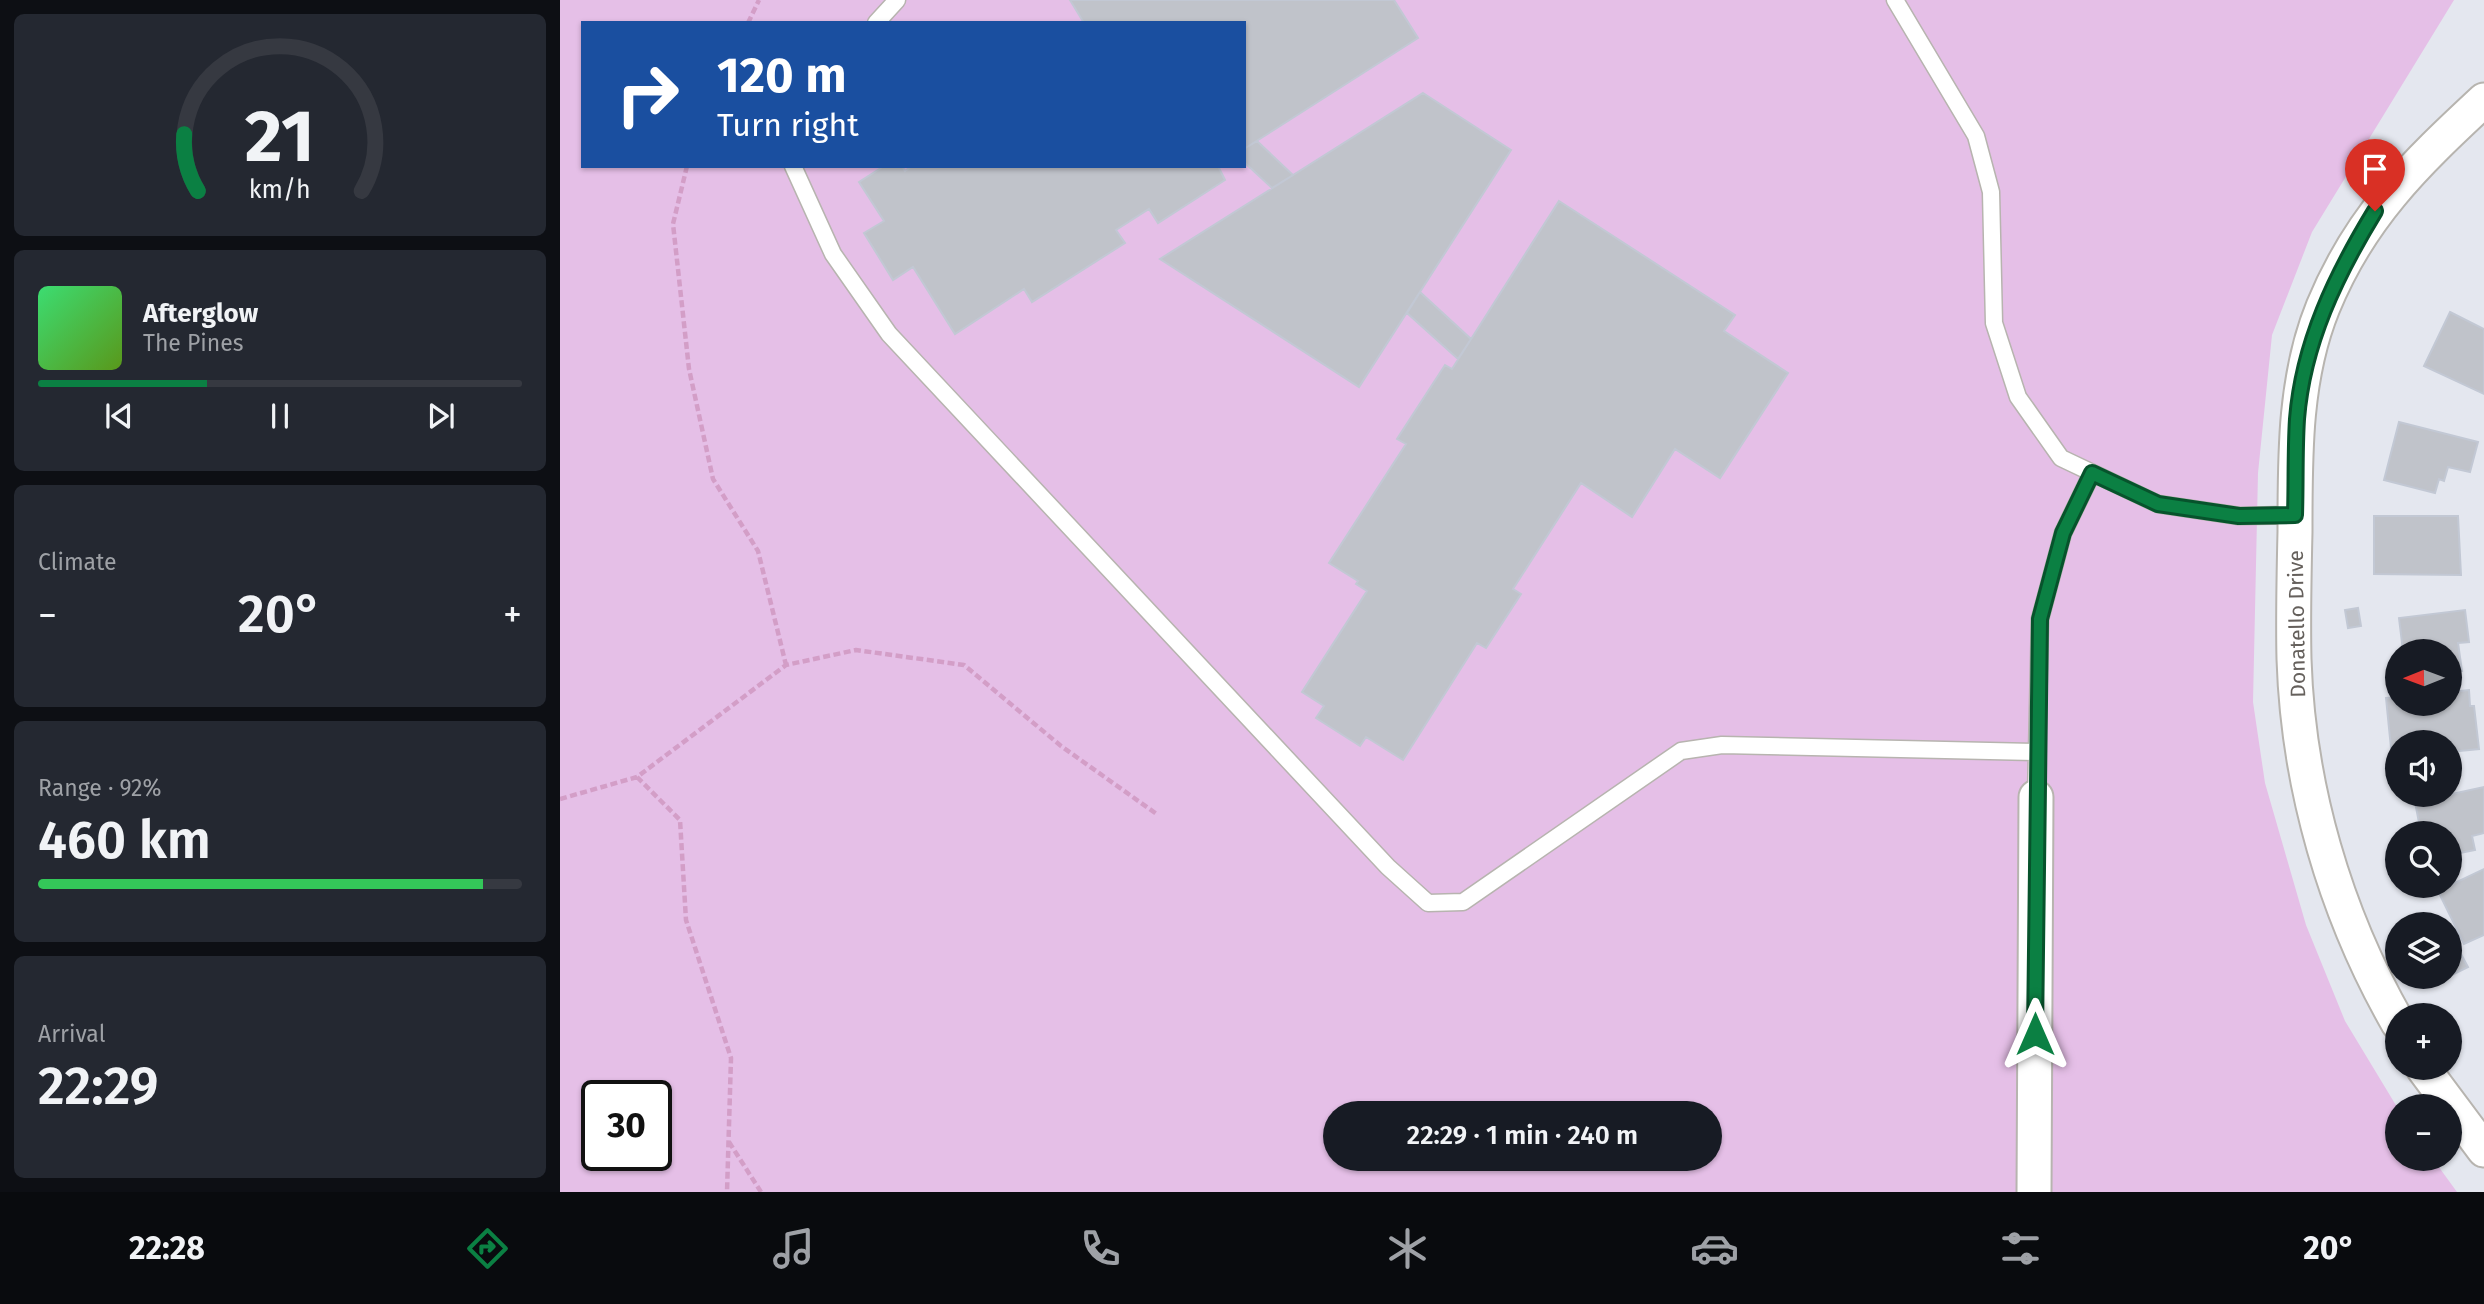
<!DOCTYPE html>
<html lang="en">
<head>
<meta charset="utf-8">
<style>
  body { margin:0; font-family:"Fira Sans",sans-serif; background:#242831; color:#f1f3f6; height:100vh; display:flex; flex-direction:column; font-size:26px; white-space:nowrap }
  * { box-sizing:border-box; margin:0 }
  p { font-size:23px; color:#9ea1a6 }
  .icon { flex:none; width:38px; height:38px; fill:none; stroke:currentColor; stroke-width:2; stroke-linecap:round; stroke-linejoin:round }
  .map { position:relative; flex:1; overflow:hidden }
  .drawer { display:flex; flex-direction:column; gap:14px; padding:14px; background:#0d0f14; width:560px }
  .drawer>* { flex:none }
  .top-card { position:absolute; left:21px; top:21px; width:665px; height:147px; border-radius:0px; box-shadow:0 2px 5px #0004; background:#1a4fa0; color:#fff; overflow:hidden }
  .needle { width:46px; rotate:269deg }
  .controls { position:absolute; left:1825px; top:639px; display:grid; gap:14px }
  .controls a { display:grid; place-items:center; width:77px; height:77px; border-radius:50%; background:#171b24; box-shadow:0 2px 5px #0004; font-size:35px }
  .speed { position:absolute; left:21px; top:1080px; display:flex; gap:14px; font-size:35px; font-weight:700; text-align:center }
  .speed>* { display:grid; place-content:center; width:91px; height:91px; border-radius:50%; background:#171b24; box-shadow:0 2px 5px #0004; line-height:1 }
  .speed .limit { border:4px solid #111; border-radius:10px; background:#fff; color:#111 }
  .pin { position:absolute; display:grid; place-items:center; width:60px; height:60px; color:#fff; margin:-72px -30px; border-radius:50% 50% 50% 0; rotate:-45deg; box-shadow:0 0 7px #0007 }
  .pin .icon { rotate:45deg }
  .me { position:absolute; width:77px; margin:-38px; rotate:0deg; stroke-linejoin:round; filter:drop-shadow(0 0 5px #0008) }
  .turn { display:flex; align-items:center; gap:24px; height:147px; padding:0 21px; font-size:32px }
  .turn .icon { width:91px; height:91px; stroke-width:2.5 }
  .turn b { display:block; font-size:49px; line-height:60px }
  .big { font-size:52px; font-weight:600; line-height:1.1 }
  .drawer .tile { flex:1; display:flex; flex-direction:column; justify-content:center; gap:10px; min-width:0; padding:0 24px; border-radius:10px; background:#242831 }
  .drawer .dial { align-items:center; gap:0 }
  .dial svg { height:182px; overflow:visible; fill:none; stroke:#363941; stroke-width:7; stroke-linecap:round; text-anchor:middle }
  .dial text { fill:#f1f3f6; stroke:none }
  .song { display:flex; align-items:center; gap:21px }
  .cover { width:84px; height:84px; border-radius:10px; background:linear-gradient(135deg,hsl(140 70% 55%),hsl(90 70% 35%)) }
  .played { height:7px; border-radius:4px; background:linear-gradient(90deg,#0b8043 35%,#363941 35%) }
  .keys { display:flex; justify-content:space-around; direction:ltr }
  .heat { display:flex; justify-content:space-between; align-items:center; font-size:38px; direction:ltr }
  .charge { height:10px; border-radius:5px; background:linear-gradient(90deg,#34c759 92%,#363941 0) }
  .trip { position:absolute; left:763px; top:1101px; width:399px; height:70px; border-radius:35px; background:#171b24; box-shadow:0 2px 5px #0004; font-weight:600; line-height:70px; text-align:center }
  .menu { display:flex; height:112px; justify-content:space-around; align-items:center; background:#090b0e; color:#9ea1a6 }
  .menu .icon { width:49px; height:49px }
  .menu .active { color:#0b8043 }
  .menu b { font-size:32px; color:#f1f3f6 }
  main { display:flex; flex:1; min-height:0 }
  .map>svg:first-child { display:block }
  .green { fill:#e5bfe7; fill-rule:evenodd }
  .building { fill:#c0c3ca; stroke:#c2c8d4; stroke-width:2 }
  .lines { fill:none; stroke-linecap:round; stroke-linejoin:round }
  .lane-casing { stroke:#b7b4af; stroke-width:19 }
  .street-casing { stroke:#b7b4af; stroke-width:37 }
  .path { stroke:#d39ec7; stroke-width:4.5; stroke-dasharray:7 3.5; stroke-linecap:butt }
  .lane { stroke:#fff; stroke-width:16 }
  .street { stroke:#fff; stroke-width:33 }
  .route-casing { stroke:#07532c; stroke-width:18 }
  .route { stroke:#0b8043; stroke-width:12 }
  .labels { text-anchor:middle; stroke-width:5; stroke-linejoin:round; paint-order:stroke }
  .street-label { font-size:21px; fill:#65605c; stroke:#fff }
</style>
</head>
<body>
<main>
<section class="drawer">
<div class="tile dial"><svg viewBox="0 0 100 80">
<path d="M14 69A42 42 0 1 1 86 69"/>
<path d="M14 69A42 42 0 0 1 8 44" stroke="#0b8043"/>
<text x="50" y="56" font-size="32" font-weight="700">21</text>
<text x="50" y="72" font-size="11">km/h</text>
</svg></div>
<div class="tile">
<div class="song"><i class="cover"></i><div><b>Afterglow</b><p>The Pines</p></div></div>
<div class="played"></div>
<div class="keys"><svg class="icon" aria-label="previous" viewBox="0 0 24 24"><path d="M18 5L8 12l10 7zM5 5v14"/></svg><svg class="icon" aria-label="pause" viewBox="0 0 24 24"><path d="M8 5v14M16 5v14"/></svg><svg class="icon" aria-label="next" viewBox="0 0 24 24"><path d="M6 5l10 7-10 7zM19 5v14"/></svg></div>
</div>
<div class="tile"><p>Climate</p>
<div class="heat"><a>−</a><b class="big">20°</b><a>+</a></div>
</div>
<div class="tile"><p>Range · 92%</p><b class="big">460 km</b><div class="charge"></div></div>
<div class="tile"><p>Arrival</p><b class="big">22:29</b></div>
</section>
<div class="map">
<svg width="1924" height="1192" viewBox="0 0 1924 1192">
  <rect width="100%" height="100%" fill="#e4e7ef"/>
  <path class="green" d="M0,0H1894L1752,232L1712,335L1698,473L1693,702L1705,783L1746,925L1785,1021L1837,1107L1838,1158L1873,1159L1897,1192H0ZM23,23H684V166H23ZM37,1096H96V1155H37ZM775,1113H1150V1158H775Z"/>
  <path class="building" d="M510,0H834L858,38L684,149V23H524Z
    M863,93L951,150L799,387L600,259Z
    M697,141L733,175L712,188L684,162V149Z
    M324,166H342L345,171L352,166H658L665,180L598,223L589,209L556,230L565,243L472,302L464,289L395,334L353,267L333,280L304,233L324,221L299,182Z
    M999,201L1175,315L1164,331L1228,373L1160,478L1115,449L1072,517L1021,483L953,589L961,594L926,648L917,643L843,760L806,737L800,746L756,718L764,706L742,692L807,591L796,584L798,581L769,563L846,444L837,439L885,365L892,369Z
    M860,292L911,339L898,359L847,313Z
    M1890,312L1924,329V394L1864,366Z
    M1839,422L1918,442L1910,472L1888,467L1884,481L1879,479L1875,493L1824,480Z
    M1814,516H1898L1901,575L1814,574Z
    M1798,608L1801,626L1788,628L1785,610Z
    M1905,610L1909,642L1898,643L1902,671L1890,672V651H1843L1839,618Z
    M1909,690L1910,706H1914L1919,749L1890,752V742H1838V757L1832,758L1826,698L1838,697V704H1890V692Z
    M1924,787V833L1912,836L1915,850L1890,855V833H1861L1855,802Z
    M1924,869V935L1904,944L1878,891Z
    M1901,954L1908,967L1890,976V960Z"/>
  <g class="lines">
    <defs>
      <path id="lane" d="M1335,0L1416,136L1431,192L1434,323L1458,397L1501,458L1598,504L1679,516L1735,515
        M316,23L337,0
        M233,166L273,254L329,334L828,867L868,903L903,902L1121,751L1162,745L1477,752
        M1476,797L1480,619L1503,533L1532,473"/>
      <path id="street" d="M1838,1023C1775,913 1738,786 1734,659C1733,617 1734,574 1735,532C1735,457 1734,378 1763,307C1800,217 1854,165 1924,100
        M1863,1068L1924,1150
        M1474,1192L1476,797"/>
    </defs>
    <use href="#lane" class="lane-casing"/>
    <use href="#street" class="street-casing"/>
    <path class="path" d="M188,23L199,0
      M127,166L113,224L129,369L153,479L198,551L226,665
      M77,777L120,820L126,920L171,1058L167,1192
      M0,799L77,777L226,665L296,650L404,665L501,746L598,815
      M169,1142L201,1192"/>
    <use href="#lane" class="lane"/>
    <use href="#street" class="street"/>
  </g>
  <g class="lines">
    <defs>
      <path id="route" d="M1475,1034L1480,619L1503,533L1532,473L1598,504L1679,516L1735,515C1736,483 1735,451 1737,419C1743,343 1776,275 1815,211"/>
    </defs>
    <use href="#route" class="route-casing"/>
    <use href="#route" class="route"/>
  </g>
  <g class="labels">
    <g class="street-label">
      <text transform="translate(1737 624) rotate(-91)" y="7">Donatello Drive</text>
    </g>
  </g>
</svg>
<div class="controls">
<a><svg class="needle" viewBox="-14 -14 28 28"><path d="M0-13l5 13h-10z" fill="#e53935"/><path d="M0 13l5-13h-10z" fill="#9ea1a6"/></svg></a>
<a><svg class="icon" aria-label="sound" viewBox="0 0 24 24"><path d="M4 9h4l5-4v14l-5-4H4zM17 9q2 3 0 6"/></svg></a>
<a><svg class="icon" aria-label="search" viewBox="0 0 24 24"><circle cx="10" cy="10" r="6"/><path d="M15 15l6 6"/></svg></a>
<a><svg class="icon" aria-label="layers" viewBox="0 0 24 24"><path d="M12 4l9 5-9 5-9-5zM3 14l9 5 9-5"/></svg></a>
<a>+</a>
<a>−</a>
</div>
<div class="speed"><div class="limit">30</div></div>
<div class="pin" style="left:1815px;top:211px;background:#d93025"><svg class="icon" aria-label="arrive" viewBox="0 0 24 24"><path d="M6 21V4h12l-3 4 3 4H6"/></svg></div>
<svg class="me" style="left:1475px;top:1034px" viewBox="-20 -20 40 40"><path d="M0-17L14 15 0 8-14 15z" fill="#0b8043" stroke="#fff" stroke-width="4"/></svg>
<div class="trip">22:29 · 1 min · 240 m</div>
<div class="top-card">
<div class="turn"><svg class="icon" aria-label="right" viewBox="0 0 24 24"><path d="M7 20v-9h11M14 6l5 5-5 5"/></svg><div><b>120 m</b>Turn right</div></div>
</div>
</div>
</main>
<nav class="menu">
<b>22:28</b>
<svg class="icon active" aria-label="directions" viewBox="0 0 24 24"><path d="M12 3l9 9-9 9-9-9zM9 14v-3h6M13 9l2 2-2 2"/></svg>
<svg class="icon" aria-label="music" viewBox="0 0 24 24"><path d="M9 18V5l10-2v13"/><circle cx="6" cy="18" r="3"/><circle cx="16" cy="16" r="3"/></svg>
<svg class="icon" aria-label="phone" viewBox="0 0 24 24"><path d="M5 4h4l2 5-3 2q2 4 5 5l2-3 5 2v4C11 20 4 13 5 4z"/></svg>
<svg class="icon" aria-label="climate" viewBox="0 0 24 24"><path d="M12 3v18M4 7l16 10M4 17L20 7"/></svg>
<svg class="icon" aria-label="car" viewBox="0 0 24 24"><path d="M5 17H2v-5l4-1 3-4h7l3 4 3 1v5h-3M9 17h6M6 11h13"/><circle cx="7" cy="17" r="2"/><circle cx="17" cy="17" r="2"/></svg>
<svg class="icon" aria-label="filters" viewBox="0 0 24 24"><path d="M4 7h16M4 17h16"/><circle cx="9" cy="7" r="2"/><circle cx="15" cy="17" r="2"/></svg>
<b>20°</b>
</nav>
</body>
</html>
